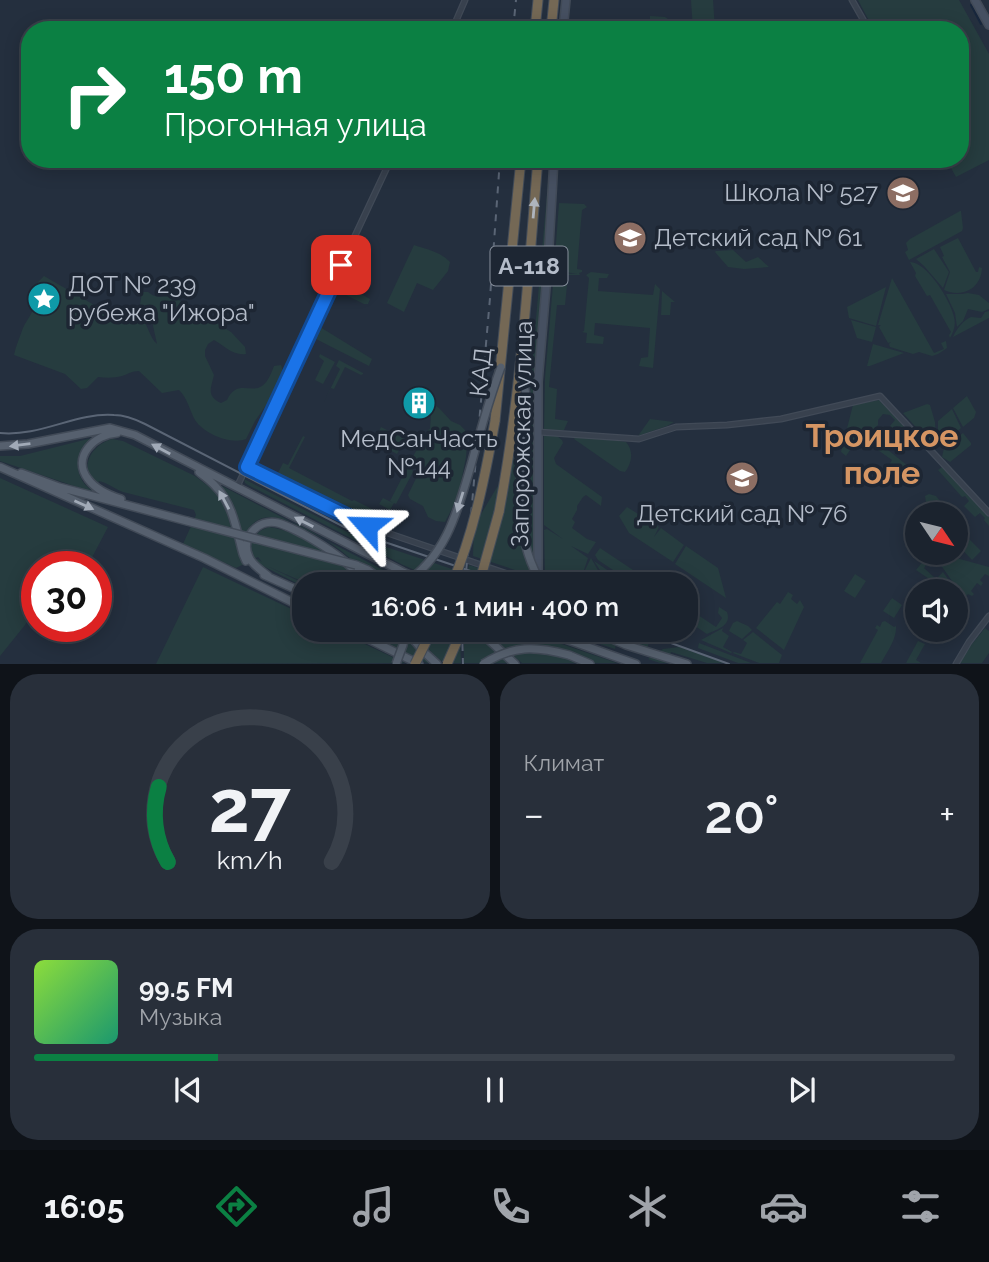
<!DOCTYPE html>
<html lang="ru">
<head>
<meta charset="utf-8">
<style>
  body { margin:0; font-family:Raleway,sans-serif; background:#282f3a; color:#f1f3f6; height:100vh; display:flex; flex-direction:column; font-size:26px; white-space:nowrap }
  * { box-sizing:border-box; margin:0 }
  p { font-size:23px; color:#a0a4aa }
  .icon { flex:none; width:38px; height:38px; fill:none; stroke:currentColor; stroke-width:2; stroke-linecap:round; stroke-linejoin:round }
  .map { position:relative; height:664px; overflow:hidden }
  .details { display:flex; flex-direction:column; gap:10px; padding:10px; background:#0f1319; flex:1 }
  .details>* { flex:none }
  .hud { position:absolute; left:21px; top:21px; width:948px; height:147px; border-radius:28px; box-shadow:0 4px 18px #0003,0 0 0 2px #39404a; background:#0b8043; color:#fff; overflow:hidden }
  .needle { width:46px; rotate:125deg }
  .buttons { position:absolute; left:905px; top:502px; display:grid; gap:14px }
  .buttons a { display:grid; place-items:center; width:63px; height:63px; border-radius:50%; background:#1b232e; box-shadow:0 4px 18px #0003,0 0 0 2px #39404a; font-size:35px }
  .speed { position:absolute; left:21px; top:551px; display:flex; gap:14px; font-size:35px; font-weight:700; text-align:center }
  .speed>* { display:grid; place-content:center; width:91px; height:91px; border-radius:50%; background:#1b232e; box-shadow:0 4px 18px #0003,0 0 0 2px #39404a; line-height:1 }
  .speed .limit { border:10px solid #d22; background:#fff; color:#111 }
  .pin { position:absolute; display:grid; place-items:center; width:60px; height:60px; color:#fff; margin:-30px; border-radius:14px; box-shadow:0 4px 10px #0006 }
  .me { position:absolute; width:77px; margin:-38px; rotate:295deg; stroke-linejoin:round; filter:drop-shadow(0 0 5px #0008) }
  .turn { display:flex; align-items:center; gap:24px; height:147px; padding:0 28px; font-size:32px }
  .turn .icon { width:91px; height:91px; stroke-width:2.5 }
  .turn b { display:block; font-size:49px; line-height:60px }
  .big { font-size:52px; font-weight:600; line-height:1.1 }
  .details .tile { flex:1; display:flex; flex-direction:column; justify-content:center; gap:10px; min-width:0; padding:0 24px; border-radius:28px; background:#282f3a }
  .details .dial { align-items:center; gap:0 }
  .dial svg { height:182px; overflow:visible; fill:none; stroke:#39404a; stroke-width:7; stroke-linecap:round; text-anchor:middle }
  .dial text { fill:#f1f3f6; stroke:none }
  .song { display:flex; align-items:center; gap:21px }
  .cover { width:84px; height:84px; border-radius:10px; background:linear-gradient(135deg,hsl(90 70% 55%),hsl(160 70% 35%)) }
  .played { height:7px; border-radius:4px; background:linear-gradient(90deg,#0b8043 20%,#39404a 20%) }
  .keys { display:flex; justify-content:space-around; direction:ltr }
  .heat { display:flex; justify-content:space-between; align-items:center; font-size:38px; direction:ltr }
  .details .tiles { flex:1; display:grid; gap:10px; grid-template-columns:1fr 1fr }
  .tile:last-child { grid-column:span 2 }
  .trip { position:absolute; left:292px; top:572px; width:406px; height:70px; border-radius:28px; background:#1b232e; box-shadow:0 4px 18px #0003,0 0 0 2px #39404a; font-weight:600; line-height:70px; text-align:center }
  .tabs { display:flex; height:112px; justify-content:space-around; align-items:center; background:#0b0e12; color:#a0a4aa }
  .tabs .icon { width:49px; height:49px }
  .tabs .selected { color:#0b8043 }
  .tabs b { font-size:32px; color:#f1f3f6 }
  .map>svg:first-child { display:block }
  .green { fill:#263c3f }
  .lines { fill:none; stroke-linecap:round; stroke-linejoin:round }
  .stream { stroke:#17263c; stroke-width:2 }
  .street-casing { stroke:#414a57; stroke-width:7 }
  .secondary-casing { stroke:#414a57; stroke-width:10 }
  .primary-casing { stroke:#414a57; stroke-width:10 }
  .highway-casing { stroke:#434c59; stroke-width:11 }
  .street { stroke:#38414e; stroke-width:4.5 }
  .secondary { stroke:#465061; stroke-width:7 }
  .primary { stroke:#56606e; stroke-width:7 }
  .highway { stroke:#746855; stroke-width:9 }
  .tram { stroke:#5a6575; stroke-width:2 }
  .rail { stroke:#5a6575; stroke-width:2; stroke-dasharray:7 7; stroke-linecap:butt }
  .primary-bridge-casing { stroke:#414a57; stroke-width:10; stroke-linecap:butt }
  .highway-bridge-casing { stroke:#434c59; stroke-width:11; stroke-linecap:butt }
  .primary-bridge { stroke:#56606e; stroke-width:7 }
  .highway-bridge { stroke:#746855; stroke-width:9 }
  .oneway { fill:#aeb4bd }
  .oneway2 { fill:#a1aab7 }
  .route-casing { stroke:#114b97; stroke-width:18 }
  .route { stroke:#1a73e8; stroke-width:12 }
  .labels { text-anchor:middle; stroke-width:7; stroke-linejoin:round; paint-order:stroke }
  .shield { fill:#1d2633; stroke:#878f9c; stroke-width:2 }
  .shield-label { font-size:23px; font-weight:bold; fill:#b4bcc9 }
  .poi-label { font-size:24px; fill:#b4bcc9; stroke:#1d2633; text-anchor:start }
  .street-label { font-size:24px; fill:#b4bcc9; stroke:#1d2633 }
  .district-label { font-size:32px; font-weight:bold; fill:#d59563; stroke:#1d2633 }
</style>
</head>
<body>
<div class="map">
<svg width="989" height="664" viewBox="0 0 989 664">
  <rect width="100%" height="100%" fill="#242f3e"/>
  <path class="green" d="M691,0H713L715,30H693Z
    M858,0H959L989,54V160L956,177L946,159H961V30H874Z
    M650,16L665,17L668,19L669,30L650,28Z
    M550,159L545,246L534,377L533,554L535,568L527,574L473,556L474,526L529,433L531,376Z
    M559,203L584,204L587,207L582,210L577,269L582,270V272L579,273L580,275H568L565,305H557L549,387L557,389L555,419L568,421L564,430H544L545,378L554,273L577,274L554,270Z
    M960,211H961L963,228L962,231L909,260L905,252L908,250L906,243L910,239Z
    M958,238L976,272H978L979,267L982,268C981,289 962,298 944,290L950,272L942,257L944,256L940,247Z
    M414,245C426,249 441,252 450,262L448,271L433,290L417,283L404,312L387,303Z
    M934,249L949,272L943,288L924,266L916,259Z
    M365,250L369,255L360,274L356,291L370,299L368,304H364L338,291L342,279L356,251Z
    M733,250L746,262L758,257L769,267L744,269L728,267L715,252L716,251Z
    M910,262C927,262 951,301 954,317C956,325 954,331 950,338L949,335L951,332L930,295L927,296L915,276L916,273Z
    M591,272L609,274L607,278H599L598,291L653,295L655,284L660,289L653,368L639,366L641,358L648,357L650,328L595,323L594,335L604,337L603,344L586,343L587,333L582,332L584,331L589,278L586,275Z
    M44,276L127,324L136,322L140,317C149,325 149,337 157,344L150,312L140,305L142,292H148C156,298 160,298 169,294L231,332L245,347L246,354C233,356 225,346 214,340L208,344L205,350V356L214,375C211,388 206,396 221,403L227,400C237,379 250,394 262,386C269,381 271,373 274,366L281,365L283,371L276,391L255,421L246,439C231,445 204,434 195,420C190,411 187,397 179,390L162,393L139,371C132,371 128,374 122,376C114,378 107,378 98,377L87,388L81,389L65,374L14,355C16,345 20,337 23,328C29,315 39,308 33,292L38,282Z
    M892,278L934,353L944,349L941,343L946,341L947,348L938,354L932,356L919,352L913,354L890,347L889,344L891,342L888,343L879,327L881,325H878Z
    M886,287L876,326L849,318L847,307Z
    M662,291L675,302H671L670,315H661Z
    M968,293L979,295L989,303V309L982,312L968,309L963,321L957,327L955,313L946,294H962Z
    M989,311V318L953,337C956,330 963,320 971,317C974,317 978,318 981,318L985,312Z
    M851,320L876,327L872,342L857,338Z
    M320,327L372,359L369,366L314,338Z
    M873,344L904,353L870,366H867Z
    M320,354L335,362L323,384L315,380L324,361L319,357Z
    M339,360L363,373V374L361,375L345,367L334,389L331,388L324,402L340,369L336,366Z
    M967,396L976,412L974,418L963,427L953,408Z
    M879,400L918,441V443H913L907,437L903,440L896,432L898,428L897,426L894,429L890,426L895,420L890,415L883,414L878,420V425L872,431L873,438L908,466L913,464L912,472L889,465L892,460L875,448L878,444L862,432L846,456L841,452L853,405Z
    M927,404L930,405L935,422L936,446L932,445L903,413Z
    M436,406L439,408L451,421L460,425L465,430L467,444L466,457L458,497L445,522L436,521L428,517L423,506L410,499L408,495L420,470L418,465L411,460L428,430L430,429L431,415Z
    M952,409L961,428L938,447V421Z
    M650,419L674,422L667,426L638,436Z
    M381,427L405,439L397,454L369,439L371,437L375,439Z
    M963,433L971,443V445L950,462L942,457L944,448Z
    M544,435L557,436L562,440L563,443L554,458L556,464L602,497L601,506L586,495L583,497L577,506V510L572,519L575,522L572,528L587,539L596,542L588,554L571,546L588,558L582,576L591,558L606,584H580L582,576L578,584H549L547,582L548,580L545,577L544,530L547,529L563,539L544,525Z
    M578,435L626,442C634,451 632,463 625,472L620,471L574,439L576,436Z
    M303,436L305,437L289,468L352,501L354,500L376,511L369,518L361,519L277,478L276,477L283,463L288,465Z
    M92,438C74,458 72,477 95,493L0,461V456H20Z
    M112,439L123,441L195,476L216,492L225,506L238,552L244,564L236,568L183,544L196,515L194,510L123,492C115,489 106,482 99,481L98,484L101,488C97,484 92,480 89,475C83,458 97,443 112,439Z
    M408,466L412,469L413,472L396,504L394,503L390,510L379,504L383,498L393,503L390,501Z
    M942,467L989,517V526L984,520L985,518L980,513L975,517L964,506L969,501L965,496L962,497L938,470Z
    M0,478L108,527L87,567H37V604L25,625L0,656Z
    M244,479L359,538L464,573L463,584H447L403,565L248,485L245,483Z
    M222,486L410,584H374C367,576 360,568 352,560C335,544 283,509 260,519C251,523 247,531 242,539L231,503Z
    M929,494L936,496L951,514H928L925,496Z
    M627,507L659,527L654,537L661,528L684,545L673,562L629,533L619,516Z
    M269,527C300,530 341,562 362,584H308L267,566L305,584L304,587L263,566L256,560L258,559L262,562L258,557L254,559C247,545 253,532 269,527Z
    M964,534L981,551L972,560L956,543Z
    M686,546L718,568L726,598L675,564Z
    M600,548L654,584H634L598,560L595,555Z
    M939,555L949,556L989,567V576L985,574L980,580L983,583L981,586L977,583L971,591L974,594L972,596L968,594L962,601L960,600L961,594L936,558Z
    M925,559L928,562L924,568L936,579L943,572L959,594L960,597L957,600L956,599V592L947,591L916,570Z
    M594,561L628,584H609Z
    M469,565L527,584H513L468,570Z
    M203,567L304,615V630H335L405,663L156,664Z
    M855,574L866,581L855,598L844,591Z
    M788,592L793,595L791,599L797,604L800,600L804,607L784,650L756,628L777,602L780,604Z
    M892,598L902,605L894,618L883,611Z
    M686,607L716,627L722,618L718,613L719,607L727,612C732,626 717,629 707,634L686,620Z
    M737,621L748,626L752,630L742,639L729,631L733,623Z
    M885,621L894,627L896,626C897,639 887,652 881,663H860L878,630L875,628L877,625L880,627L882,622Z
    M723,628L722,631L729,636L723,647L732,652L731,653L701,640Z
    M985,628L989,631V653L982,663H960L968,649Z
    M359,630H400L430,663H427Z
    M410,630H460L461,663H444L433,654Z
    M464,630H472L510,663H464Z
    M483,630H521L617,663H522Z
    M558,630H625L650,639L646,652L616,644L615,649Z
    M753,632L782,655L779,663H759L733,653L734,652L741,654L747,643L743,640Z
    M918,641L925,644L916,660L921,663H906Z
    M699,643L751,663H738L698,648Z
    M679,647L725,663H707L671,652L668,662L670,663H660L648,659L663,649Z"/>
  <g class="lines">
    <path class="stream" d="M971,5L981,24"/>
    <defs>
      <path id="street" d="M852,0L869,30
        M452,30L465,0
        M538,432L639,439L676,427L727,425L781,419L880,396L989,513
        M247,467L361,524L537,584
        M237,487L391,159
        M956,664L969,642L989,616"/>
      <path id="secondary" d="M975,0L989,25
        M563,30L566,0
        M538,584V382L548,263L554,159"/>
      <path id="primary" d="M117,433C95,434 71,457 88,479C96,490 108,495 121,499
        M0,446L28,444L110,428L135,435L403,572L431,584
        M0,467L204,558L304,608
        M199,472C205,477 211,481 216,487C233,504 237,532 243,554L246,561
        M21,473L59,487L187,521
        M356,565L368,570L387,584
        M264,575L304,593
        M268,576C261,570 252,565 249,557C240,538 258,518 278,523C286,525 295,530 303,534C330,549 347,561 368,584
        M350,630L419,664
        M405,630L425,653L437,664
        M478,630L515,664
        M540,630L636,664
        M591,630L626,645L687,664
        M569,655L590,664"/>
      <path id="highway" d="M535,30L538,0
        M551,30L554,0
        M495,421L521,159
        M499,512C521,395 528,277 538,159"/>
    </defs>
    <use href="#street" class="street-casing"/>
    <use href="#secondary" class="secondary-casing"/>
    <use href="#primary" class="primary-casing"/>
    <use href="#highway" class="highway-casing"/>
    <use href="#street" class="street"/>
    <use href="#secondary" class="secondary"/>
    <use href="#primary" class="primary"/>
    <use href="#highway" class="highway"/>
    <path class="tram" d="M0,433C41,437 76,412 114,415C125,415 135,419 145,424L352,531L509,584
      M635,630L729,664"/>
    <path class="rail" d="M513,30L516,0
      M465,584L490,298L500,159
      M462,630L463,664"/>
    <defs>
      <path id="primary-bridge" d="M519,374C521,379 524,384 525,389C528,402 524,419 523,432C520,485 513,538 542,584
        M187,521L356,565
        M403,584C446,558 458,510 471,465C480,432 489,399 501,367
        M396,664L403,645L406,630
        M483,664C513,645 535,646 569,655"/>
      <path id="highway-bridge" d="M452,584C474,532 485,477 495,421
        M479,584L499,512
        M415,664L432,630
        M447,664L462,630"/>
    </defs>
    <use href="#primary-bridge" class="primary-bridge-casing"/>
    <use href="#highway-bridge" class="highway-bridge-casing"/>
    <use href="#primary-bridge" class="primary-bridge"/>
    <use href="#highway-bridge" class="highway-bridge"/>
  </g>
  <defs><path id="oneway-solid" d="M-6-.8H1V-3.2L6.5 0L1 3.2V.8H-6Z" transform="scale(1.75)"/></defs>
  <use class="oneway" href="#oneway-solid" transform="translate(534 208) rotate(-85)"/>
  <g class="oneway2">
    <use href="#oneway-solid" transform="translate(20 445) rotate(173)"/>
    <use href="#oneway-solid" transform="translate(161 449) rotate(-152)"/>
    <use href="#oneway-solid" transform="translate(224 500) rotate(-118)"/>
    <use href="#oneway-solid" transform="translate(460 502) rotate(107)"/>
    <use href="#oneway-solid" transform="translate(84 505) rotate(24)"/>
    <use href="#oneway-solid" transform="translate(304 522) rotate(-153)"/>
  </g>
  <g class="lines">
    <defs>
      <path id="route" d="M341,265L247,467L367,526"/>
    </defs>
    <use href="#route" class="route-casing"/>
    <use href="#route" class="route"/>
  </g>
  <defs>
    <symbol id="school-disc" viewBox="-11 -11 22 22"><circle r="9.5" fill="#8d6e63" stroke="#1d2633"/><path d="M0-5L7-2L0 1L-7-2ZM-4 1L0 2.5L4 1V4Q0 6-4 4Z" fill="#fff"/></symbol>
    <symbol id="sight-disc" viewBox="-11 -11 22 22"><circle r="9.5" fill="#0f9aa8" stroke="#1d2633"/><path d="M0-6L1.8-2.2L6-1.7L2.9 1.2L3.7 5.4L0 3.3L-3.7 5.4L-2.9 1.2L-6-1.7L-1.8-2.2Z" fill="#fff"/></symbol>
    <symbol id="building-disc" viewBox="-11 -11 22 22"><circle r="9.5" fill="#0f9aa8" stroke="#1d2633"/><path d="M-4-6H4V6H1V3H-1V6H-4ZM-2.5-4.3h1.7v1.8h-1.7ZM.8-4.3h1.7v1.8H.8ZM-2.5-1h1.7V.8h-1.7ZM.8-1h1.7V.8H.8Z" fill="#fff"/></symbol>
  </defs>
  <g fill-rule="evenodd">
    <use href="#school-disc" x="884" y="174" width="38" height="38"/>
    <use href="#school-disc" x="611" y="219" width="38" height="38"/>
    <use href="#sight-disc" x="25" y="280" width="38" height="38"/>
    <use href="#building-disc" x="400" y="384" width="38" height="38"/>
    <use href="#school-disc" x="723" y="459" width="38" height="38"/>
  </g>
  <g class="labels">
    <rect class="shield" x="490.5" y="246.5" width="77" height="39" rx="5"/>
    <g class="shield-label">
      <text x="529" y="274">А-118</text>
    </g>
    <g class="poi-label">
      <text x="878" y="201" text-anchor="end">Школа № 527</text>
      <text x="654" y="246">Детский сад № 61</text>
      <text x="68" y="293">ДОТ № 239<tspan x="68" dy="28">рубежа "Ижора"</tspan></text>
      <text x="419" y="447" text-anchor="middle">МедСанЧасть<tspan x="419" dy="28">№144</tspan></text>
      <text x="742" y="522" text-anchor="middle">Детский сад № 76</text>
    </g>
    <g class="street-label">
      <text transform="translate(481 372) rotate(-84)" y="8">КАД</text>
      <text transform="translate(522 434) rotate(-89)" y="8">Запорожская улица</text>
    </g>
    <g class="district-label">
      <text x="882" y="447">Троицкое<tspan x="882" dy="37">поле</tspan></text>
    </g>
  </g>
</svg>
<div class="buttons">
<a><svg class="needle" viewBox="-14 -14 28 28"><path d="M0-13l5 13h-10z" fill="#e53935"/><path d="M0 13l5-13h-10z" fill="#a0a4aa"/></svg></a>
<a><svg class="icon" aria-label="sound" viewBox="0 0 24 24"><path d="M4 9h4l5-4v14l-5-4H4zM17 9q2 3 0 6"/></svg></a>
</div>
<div class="speed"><div class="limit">30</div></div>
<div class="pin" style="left:341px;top:265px;background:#d93025"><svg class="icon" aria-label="arrive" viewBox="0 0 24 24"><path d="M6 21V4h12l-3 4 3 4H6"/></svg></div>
<svg class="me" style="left:367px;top:526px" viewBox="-20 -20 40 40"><path d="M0-17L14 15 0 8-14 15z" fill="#1a73e8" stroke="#fff" stroke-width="4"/></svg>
<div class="trip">16:06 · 1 мин · 400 m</div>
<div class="hud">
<div class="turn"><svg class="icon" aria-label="right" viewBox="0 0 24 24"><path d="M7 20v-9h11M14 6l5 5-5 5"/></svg><div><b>150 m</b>Прогонная улица</div></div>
</div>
</div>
<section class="details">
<div class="tiles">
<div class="tile dial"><svg viewBox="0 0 100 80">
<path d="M14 69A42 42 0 1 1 86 69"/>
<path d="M14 69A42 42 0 0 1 10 36" stroke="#0b8043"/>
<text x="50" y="56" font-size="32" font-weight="700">27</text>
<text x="50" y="72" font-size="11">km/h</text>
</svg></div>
<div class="tile"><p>Климат</p>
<div class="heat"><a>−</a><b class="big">20°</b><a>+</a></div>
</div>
<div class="tile">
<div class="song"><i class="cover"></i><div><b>99.5 FM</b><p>Музыка</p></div></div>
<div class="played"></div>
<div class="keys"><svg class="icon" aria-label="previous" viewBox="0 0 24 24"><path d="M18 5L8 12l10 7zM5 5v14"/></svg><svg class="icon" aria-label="pause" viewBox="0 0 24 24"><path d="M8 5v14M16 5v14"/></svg><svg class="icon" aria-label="next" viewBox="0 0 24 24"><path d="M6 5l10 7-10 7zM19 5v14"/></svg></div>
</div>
</div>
</section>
<nav class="tabs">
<b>16:05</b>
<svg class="icon selected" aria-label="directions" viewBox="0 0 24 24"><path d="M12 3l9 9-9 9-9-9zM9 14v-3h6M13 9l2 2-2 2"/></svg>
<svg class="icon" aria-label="music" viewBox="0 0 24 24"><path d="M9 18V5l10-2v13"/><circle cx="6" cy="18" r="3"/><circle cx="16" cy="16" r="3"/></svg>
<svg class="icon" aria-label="phone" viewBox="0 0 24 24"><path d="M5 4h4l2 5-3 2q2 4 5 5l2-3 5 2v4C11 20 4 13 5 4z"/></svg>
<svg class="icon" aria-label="climate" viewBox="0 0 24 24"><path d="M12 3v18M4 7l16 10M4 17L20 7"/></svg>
<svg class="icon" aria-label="car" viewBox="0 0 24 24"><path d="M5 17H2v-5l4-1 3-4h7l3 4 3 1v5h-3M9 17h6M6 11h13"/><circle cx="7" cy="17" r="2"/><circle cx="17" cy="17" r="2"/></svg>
<svg class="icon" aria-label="filters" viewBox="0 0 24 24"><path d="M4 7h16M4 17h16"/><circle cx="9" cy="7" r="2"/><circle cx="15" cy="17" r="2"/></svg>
</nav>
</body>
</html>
